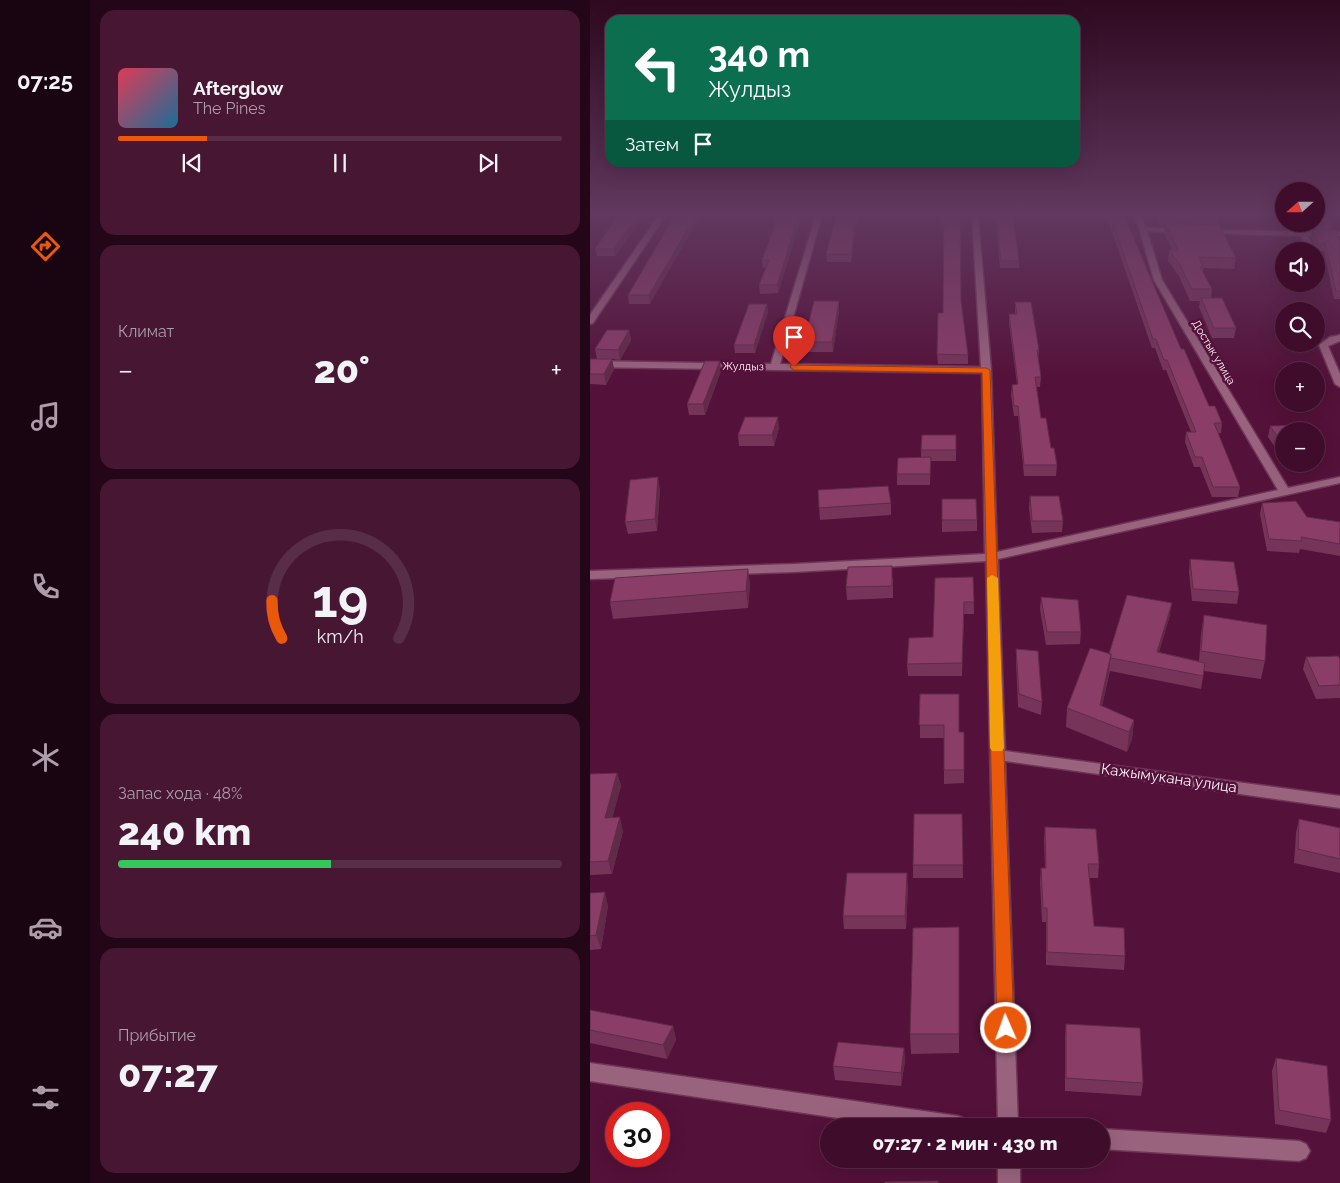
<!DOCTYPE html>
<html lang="ru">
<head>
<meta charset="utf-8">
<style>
  body { margin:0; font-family:Raleway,sans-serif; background:#461633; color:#f1f3f6; height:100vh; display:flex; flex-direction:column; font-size:19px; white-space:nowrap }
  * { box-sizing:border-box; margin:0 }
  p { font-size:16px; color:#ad9ca9 }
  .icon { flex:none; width:28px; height:28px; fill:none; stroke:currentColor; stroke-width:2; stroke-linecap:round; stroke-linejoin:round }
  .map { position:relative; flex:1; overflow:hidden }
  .side { display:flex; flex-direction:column; gap:10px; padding:10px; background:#230718; width:500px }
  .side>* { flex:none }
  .guide { position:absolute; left:15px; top:15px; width:475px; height:152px; border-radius:15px; box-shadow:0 5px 20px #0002,0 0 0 1px #582d47; background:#0b6e4f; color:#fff; overflow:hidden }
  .needle { width:32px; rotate:249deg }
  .tools { position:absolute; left:685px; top:182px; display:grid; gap:10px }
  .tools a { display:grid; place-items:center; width:50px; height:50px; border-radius:50%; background:#3f0d2b; box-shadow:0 5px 20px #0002,0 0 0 1px #582d47; font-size:25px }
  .speed { position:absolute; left:15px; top:1102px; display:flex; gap:10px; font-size:25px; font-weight:700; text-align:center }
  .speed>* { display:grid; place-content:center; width:65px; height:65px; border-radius:50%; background:#3f0d2b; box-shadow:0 5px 20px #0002,0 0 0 1px #582d47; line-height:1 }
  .speed .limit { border:8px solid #d22; background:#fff; color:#111 }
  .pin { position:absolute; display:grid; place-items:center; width:42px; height:42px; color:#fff; margin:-51px -21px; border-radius:50% 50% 50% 0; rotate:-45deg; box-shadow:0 0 5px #0007 }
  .pin .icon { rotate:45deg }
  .me { position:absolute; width:55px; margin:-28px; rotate:358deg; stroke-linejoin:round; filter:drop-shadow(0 0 4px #0008) }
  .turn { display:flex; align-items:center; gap:18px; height:105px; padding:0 20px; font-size:22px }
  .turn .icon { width:65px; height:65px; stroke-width:2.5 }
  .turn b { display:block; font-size:35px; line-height:42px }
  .then { display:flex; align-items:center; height:48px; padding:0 20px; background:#0003; gap:10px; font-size:19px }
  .big { font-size:38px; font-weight:800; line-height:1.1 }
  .side .widget { flex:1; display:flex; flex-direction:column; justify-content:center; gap:8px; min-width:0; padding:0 18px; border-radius:15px; background:#461633 }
  .side .dial { align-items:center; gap:0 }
  .dial svg { height:130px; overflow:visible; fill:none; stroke:#582d47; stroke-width:7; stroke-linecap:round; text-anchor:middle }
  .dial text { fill:#f1f3f6; stroke:none }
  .song { display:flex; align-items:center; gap:15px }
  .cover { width:60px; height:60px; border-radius:8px; background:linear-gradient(135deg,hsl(350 70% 55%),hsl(200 70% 35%)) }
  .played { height:5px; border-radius:2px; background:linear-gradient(90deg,#ea580c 20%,#582d47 20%) }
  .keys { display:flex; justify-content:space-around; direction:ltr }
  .heat { display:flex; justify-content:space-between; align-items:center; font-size:28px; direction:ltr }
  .charge { height:8px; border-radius:4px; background:linear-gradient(90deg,#34c759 48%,#582d47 0) }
  .trip { position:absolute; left:230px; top:1118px; width:290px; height:50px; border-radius:25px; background:#3f0d2b; box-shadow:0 5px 20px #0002,0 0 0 1px #582d47; font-weight:800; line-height:50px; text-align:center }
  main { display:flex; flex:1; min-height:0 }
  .tabs { display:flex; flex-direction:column; width:90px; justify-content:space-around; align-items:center; background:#190511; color:#ad9ca9 }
  .tabs .icon { width:35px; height:35px }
  .tabs .active { color:#ea580c }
  .tabs b { font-size:22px; color:#f1f3f6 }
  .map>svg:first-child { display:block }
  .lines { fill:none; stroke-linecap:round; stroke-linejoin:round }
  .minor-casing { stroke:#6f3557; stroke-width:3 }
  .minor { fill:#99637e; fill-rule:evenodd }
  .wall { fill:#763459 }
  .shaded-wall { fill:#602b48 }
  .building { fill:#893d67; stroke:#602b48 }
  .route { fill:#ea580c; stroke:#983908 }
  .slow { fill:#f59e0b }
  .labels { text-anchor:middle; stroke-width:5; stroke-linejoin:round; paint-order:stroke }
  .far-street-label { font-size:11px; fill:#fbf2f6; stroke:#541139 }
  .near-street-label { font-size:15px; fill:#fbf2f6; stroke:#541139 }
</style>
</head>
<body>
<main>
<nav class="tabs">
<b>07:25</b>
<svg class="icon active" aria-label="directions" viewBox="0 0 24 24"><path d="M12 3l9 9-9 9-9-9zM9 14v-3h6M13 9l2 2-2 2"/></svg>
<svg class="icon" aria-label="music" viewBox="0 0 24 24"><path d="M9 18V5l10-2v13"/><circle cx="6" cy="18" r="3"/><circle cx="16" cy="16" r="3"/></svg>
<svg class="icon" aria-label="phone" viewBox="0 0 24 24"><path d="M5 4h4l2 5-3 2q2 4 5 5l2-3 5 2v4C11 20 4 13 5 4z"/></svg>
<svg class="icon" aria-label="climate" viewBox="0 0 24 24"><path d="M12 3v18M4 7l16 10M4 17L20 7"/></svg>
<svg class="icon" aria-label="car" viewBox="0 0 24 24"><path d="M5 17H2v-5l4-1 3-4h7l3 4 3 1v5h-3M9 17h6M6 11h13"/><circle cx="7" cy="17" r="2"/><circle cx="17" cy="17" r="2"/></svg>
<svg class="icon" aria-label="filters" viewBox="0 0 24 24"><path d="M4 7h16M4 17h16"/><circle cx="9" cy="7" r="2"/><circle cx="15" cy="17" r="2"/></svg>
</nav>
<section class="side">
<div class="widget">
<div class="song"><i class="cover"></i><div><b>Afterglow</b><p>The Pines</p></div></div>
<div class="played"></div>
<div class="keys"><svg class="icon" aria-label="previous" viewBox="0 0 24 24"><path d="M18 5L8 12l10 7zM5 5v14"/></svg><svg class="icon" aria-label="pause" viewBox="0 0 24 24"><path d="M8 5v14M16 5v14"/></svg><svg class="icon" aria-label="next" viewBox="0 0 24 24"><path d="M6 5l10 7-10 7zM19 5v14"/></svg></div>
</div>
<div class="widget"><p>Климат</p>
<div class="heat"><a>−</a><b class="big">20°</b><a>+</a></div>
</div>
<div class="widget dial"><svg viewBox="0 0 100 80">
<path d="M14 69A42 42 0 1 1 86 69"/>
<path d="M14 69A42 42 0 0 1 8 46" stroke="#ea580c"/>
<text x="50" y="56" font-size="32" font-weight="700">19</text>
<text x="50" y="72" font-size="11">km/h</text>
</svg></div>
<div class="widget"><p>Запас хода · 48%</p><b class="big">240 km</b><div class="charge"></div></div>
<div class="widget"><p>Прибытие</p><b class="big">07:27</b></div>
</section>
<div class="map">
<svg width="750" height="1183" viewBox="0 0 750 1183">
  <rect width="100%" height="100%" fill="#541139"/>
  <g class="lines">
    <defs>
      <path id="minor" d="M69,215H76L3,323L0,324V315Z
        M226,215H232L190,364L391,367L382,215H388L401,370L407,552L688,490L564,280L545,215H551L555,227L590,229L593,231L590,233L557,231L572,280L698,488L750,477V483L408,559L415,751L750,796V808L415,761L428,1126H408L396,561L204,572L0,579V571L204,564L395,554L392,373L0,367V361L181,364Z
        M615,230L750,232V236H718L725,251H718L711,236L613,233V231Z
        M726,263L732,268L731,270H726Z
        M750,335V341L738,346L750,374V387L745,384L729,345L740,337Z
        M0,1063L368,1116L375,1119L378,1126H302L0,1081Z
        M511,1129L709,1141L716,1144L720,1151L716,1158L709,1161L511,1149Z
        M408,1159H430V1183H408Z"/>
    </defs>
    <use href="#minor" class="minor-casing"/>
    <use href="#minor" class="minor"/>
  </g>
  <path class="wall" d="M28,215H54L25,256H7L5,249Z
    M85,215L60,304H39L38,295Z
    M185,215H212L188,293L170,294L169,285L176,268H173L172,260L185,225L184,217Z
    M268,215L261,262H237L236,254Z
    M351,215H370L371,301L378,355V364H348L347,354L353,313L354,224H351Z
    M405,215H423L429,261V268H410Z
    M514,215H534L591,349L619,406L632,423L631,433H628L650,487L648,497H622L610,467H604L595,442L596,432H601L576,370H573L565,348H562L519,223H517Z
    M566,215H628L629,219V225L646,258L644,269L613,268V272L622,289L621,298L646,328L644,338H622L609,307L610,301H600L589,276L578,261L579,250H582L574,233L575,226H570Z
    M687,215H694V224H726V215L742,223L741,230L696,229Z
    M722,230L750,240V299H744L734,251H727L721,238Z
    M249,301V310L243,352H214V342Z
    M425,302L449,350L448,360L451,377L450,387H446L451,418L467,465L466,476H434L428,416H424L421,395L422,385L427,384L419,323V314H425Z
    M177,304L178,312L165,353H145L144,345Z
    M39,330L41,340L30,360L22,359L24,369L16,385L0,384V359H7L5,349Z
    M130,361L131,371L115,415H99L97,404Z
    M680,426L694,431V460L678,437Z
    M189,428L184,446H149L148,435Z
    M366,435V461H341L340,485H307V474L331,457V450Z
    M70,489L67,531L38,534L35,522Z
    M440,496L473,521L472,532L442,533L439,508Z
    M352,499L387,520V531L352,532Z
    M301,503V515L230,520L229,508Z
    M672,503L717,517L750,522V556L710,549L709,553L677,551L670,514Z
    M600,559L649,592L647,604L602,601L599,572Z
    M158,569L160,586L158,608L23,619L20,602Z
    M383,577L384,614H374L372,676H318L317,664L343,637Z
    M303,578V598L257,600L256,587Z
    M451,597L491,632L490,644L456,645L450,609Z
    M580,615L569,652L609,661L611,634L614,615L675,661L671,679L614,671L611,689L520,671L512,706L544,720L542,739L537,752L476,727L477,708L519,654Z
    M426,649L452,702L451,715L428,707L426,662Z
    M716,657L750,659V698L726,699L713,669Z
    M330,694L369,732H374V783L354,784V738H330Z
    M27,773L31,786L22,818L33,831L22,874L0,875V774Z
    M372,814L373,878H323V865Z
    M709,819L750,828V873L704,863L706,833Z
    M455,827L509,864L508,878H499L504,926L535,956L534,970L456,965V922H452L450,882L451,868H455L454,841Z
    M318,886L316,929H254L253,916Z
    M0,893L18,906L11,949L0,950Z
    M369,927V1053L321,1054L320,1034Z
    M0,1010L83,1026L86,1040L77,1059L0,1043Z
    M476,1024L553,1083L551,1096L475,1091V1037Z
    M314,1048L315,1061L311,1086L245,1080L243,1066Z
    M686,1058L741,1120L736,1133L685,1124L682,1071Z"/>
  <path class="shaded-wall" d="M48,215H54L25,256L24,249Z
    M106,215H111L60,304L59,295Z
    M209,215H212L188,293L187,285Z
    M267,215H268L261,262V254Z
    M249,301V310L243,352L242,342Z
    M177,304L178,312L165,353L164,345Z
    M39,330L41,340L30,360L28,350Z
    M22,359L24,369L16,385L14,374Z
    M130,361L131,371L115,415L113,404Z
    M188,417L189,428L184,446L182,435Z
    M68,477L70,489L67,531L65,519Z
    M158,569L160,586L158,608L156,591Z
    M582,603L580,615L565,665L567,652Z
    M521,654L519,673L509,720L510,705Z
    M544,720L542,739L537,752L539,732Z
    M27,773L31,786L19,831L15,818Z
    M30,817L33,831L22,874L18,861Z
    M317,873L318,886L316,929L315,916Z
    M15,892L18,906L11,949L6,935Z
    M83,1026L86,1040L77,1059L73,1045Z
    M314,1048L315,1061L311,1086V1073Z"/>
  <path class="building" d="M28,215H48L24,249H5Z
    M85,215H106L59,295H38Z
    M185,215H209L187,285H169L179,260H172L188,217H184Z
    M246,215H267L261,254H236Z
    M351,215H370L371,301L378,355L347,354L348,313H353L354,216H351Z
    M406,215H423L429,261H411Z
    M520,215H534L591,349H594L619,406H625L632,423H624L650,487H623L612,457H605L596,432H606L577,360H574L566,339H563Z
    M570,215H628L629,219L571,217Z
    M726,215H739L742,223L726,222Z
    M575,223L629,225L646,258L609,257L613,267H610L622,289H602L590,265L579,250H588Z
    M722,230H746L750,240V291H746L735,243H728Z
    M611,298H632L646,328H624Z
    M224,301H249L242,342H214Z
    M425,302H441L449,350H447L451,377H445L451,418H456L461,448H464L467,465H434L428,406H424L422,385L428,384L419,314H427Z
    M159,304H177L164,345H144Z
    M17,330H39L28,350L5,349Z
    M0,359H22L14,374H0Z
    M115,361H130L113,404H97Z
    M155,417H188L182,435H148Z
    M704,425L709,431H694V446L680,426Z
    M332,435H366V450H331Z
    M341,457L340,474H307L308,458Z
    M68,477L65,519L35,522L40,480Z
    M298,486L301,503L229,508L228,490Z
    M440,496H469L473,521H442Z
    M352,499H386L387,520H352Z
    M706,501L717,517L750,522V544L711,537L712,541L679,539L672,503Z
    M600,559L644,562L649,592L603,589Z
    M302,566V586L256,587L258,567Z
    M158,569L156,591L20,602L25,578Z
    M383,577L384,602H374L372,663L317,664L319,638L343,637L345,578Z
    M537,595L582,603L567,652L615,663L613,676L521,658V654H519Z
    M451,597L488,600L491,632H457Z
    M614,615L677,625L675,661L611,651Z
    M500,648L521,654L510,705L544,720L539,732L477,708Z
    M426,649L448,651L452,702L429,694Z
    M748,656L750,659V685L729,686L716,657Z
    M330,694H369V732H374V770H354V725H329Z
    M27,773L15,818L30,817L18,861L0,862V774Z
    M324,814H372L373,865H323Z
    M709,819L750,828V859L708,849Z
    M455,827L506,829L509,864H498L504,926L534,928L535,956L457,952V908H453L451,868H456Z
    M257,873H317L315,916H253Z
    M15,892L6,935L0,936V893Z
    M369,927V1034H320L323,928Z
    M0,1010L83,1026L73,1045L0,1030Z
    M476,1024L550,1028L553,1083L476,1078Z
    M248,1042L314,1048L311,1073L243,1066Z
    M686,1058L737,1066L741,1120L689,1110Z
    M348,1181V1183H295V1182Z"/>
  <linearGradient id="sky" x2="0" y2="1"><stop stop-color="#2e091f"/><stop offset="0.56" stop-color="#61385f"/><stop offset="1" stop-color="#61385f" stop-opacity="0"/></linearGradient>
  <rect width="750" height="381" fill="url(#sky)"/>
  <path class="route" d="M201,365L396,368L400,370L424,1028L422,1034L416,1036L409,1034L407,1028L392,373L204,370L200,367Z"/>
  <path class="slow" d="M402,575L408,578L414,748L412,751H402L400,748L397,578Z"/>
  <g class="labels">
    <g class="far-street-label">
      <text transform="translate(624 352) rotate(59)" y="4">Достык улица</text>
      <text transform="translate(153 366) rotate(1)" y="4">Жулдыз</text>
    </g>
    <g class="near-street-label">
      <text transform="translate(579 778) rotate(8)" y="5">Кажымукана улица</text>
    </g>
  </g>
</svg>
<div class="tools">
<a><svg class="needle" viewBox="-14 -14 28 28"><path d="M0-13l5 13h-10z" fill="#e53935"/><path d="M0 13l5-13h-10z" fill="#ad9ca9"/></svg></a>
<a><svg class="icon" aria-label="sound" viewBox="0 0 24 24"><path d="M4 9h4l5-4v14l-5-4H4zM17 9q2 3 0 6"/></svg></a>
<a><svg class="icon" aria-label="search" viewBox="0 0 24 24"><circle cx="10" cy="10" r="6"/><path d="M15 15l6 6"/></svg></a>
<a>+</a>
<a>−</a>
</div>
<div class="speed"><div class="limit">30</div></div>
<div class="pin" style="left:204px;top:367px;background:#d93025"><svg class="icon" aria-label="arrive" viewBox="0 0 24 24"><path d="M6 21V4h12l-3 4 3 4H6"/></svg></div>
<svg class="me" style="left:416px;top:1028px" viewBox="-20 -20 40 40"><circle r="17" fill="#ea580c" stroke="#fff" stroke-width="3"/><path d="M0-11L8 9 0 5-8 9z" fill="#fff"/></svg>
<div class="trip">07:27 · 2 мин · 430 m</div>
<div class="guide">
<div class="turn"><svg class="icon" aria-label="left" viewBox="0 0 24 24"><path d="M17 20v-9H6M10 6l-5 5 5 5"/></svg><div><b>340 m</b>Жулдыз</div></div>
<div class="then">Затем<svg class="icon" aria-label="arrive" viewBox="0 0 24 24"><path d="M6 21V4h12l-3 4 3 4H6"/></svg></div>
</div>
</div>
</main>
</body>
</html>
